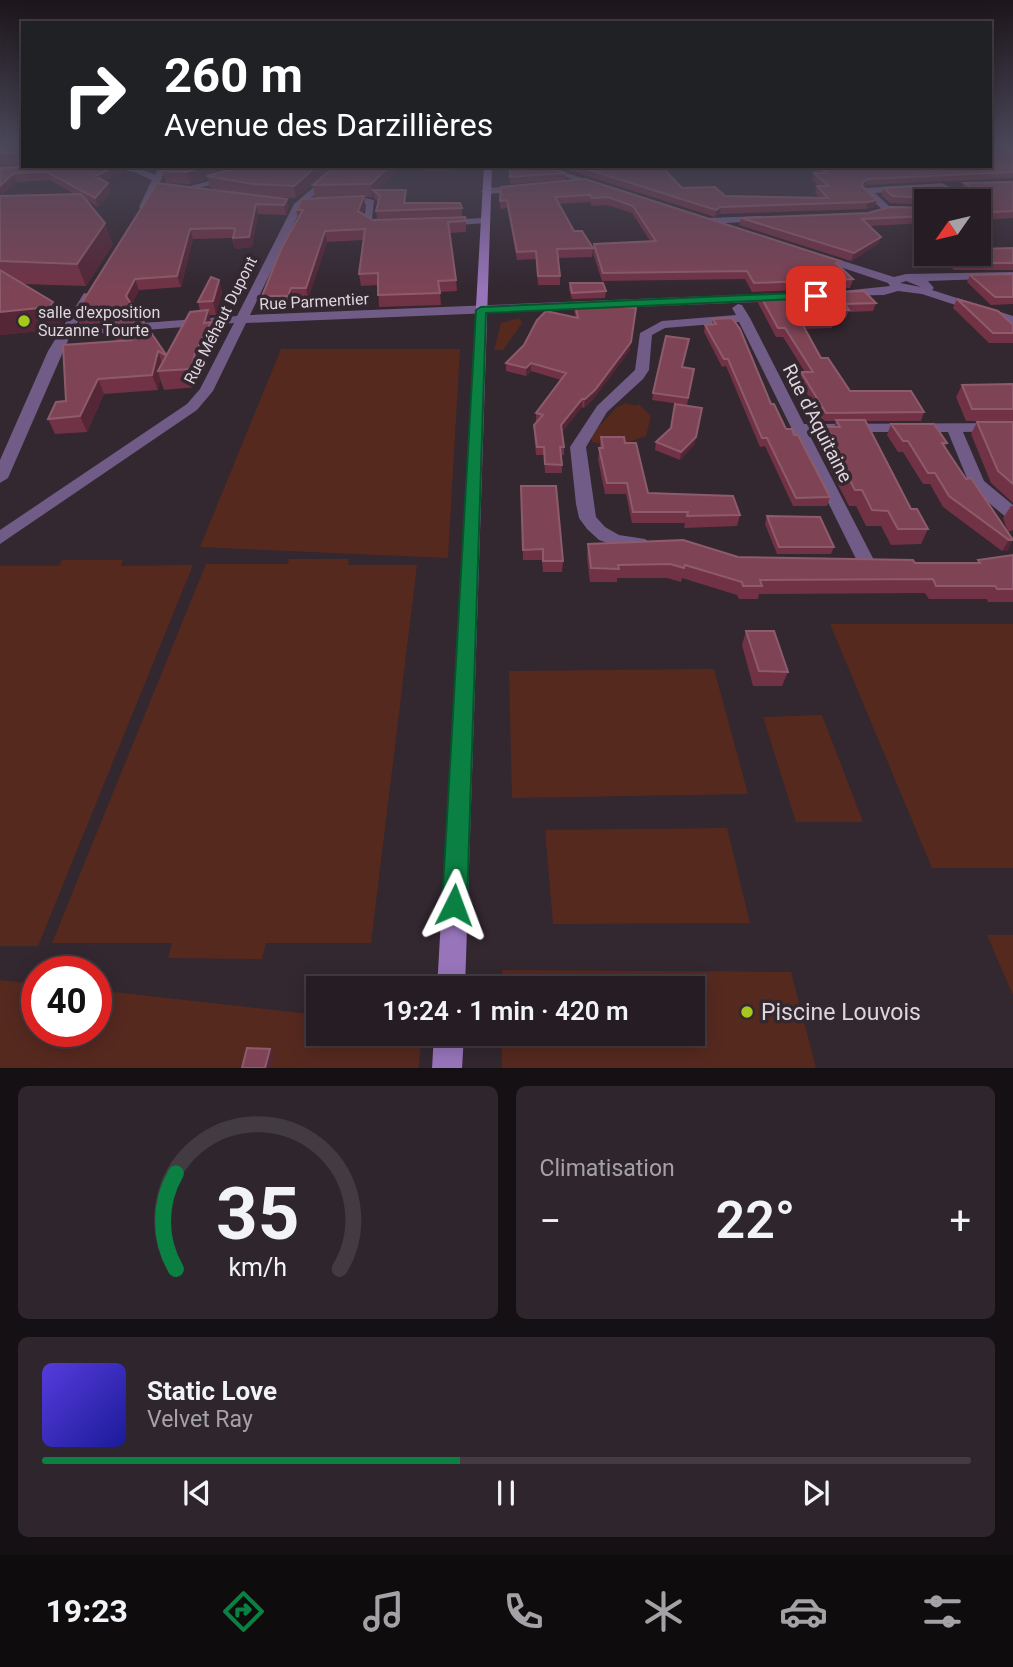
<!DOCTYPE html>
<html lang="fr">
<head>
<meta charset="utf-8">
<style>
  body { margin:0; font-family:Roboto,sans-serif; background:#2e262c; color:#f1f3f6; height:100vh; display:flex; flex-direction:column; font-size:26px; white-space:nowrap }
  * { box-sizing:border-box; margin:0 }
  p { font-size:23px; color:#a4a2a6 }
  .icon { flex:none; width:38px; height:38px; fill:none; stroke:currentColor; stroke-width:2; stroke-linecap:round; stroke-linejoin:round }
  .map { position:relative; height:1068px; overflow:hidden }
  .details { display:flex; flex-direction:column; gap:18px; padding:18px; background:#151014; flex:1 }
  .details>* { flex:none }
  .banner { position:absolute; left:21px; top:21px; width:971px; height:147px; border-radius:0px; box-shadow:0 4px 18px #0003,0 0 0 2px #423b41; background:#202124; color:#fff; overflow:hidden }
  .needle { width:46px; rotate:236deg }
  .controls { position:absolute; left:914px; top:189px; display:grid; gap:14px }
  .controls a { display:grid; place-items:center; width:77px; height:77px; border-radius:0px; background:#261d24; box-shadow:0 4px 18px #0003,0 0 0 2px #423b41; font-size:35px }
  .speed { position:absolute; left:21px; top:956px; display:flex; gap:14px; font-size:35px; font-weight:700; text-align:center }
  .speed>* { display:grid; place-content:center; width:91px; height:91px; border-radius:50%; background:#261d24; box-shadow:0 4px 18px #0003,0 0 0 2px #423b41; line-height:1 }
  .speed .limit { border:10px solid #d22; background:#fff; color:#111 }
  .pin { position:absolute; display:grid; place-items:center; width:60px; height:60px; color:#fff; margin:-30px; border-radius:14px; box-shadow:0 4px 10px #0006 }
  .me { position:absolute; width:77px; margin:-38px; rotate:3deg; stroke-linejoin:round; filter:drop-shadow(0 0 5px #0008) }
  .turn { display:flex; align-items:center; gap:24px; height:147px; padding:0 28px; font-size:32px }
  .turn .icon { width:91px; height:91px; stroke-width:2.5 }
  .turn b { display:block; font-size:49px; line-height:60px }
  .big { font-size:52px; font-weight:600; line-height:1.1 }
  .details .card { flex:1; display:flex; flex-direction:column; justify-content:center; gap:10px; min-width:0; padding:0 24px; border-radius:10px; background:#2e262c }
  .details .dial { align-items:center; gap:0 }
  .dial svg { height:182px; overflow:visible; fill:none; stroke:#423b41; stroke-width:7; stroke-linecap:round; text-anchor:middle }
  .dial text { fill:#f1f3f6; stroke:none }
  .song { display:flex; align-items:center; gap:21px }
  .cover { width:84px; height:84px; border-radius:10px; background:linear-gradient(135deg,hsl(250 70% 55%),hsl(240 70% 35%)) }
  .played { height:7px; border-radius:4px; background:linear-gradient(90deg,#0b8043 45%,#423b41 45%) }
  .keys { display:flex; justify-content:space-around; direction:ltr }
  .heat { display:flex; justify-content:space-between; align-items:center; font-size:38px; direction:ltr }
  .details .tiles { flex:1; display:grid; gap:18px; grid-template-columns:1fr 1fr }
  .card:last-child { grid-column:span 2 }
  .trip { position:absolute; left:306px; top:976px; width:399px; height:70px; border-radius:0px; background:#261d24; box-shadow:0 4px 18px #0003,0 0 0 2px #423b41; font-weight:600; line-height:70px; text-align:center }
  .tabs { display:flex; height:112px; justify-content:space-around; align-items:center; background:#0f0c0e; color:#a4a2a6 }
  .tabs .icon { width:49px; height:49px }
  .tabs .active { color:#0b8043 }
  .tabs b { font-size:32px; color:#f1f3f6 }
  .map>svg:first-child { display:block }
  .green { fill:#56291f }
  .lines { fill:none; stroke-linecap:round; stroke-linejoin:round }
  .street { fill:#715b87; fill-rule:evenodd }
  .secondary { fill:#9875bb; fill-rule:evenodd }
  .wall { fill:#723245; fill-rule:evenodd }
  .shaded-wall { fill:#542636 }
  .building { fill:#7e4456; stroke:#8d5b6b; stroke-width:2 }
  .route { fill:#0b8043; stroke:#07532c; stroke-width:2 }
  .poi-dot { fill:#a8c71d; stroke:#332730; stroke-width:2.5 }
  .labels { text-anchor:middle; stroke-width:7; stroke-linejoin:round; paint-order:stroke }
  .far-street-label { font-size:16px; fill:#dfd7dd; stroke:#332730 }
  .far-poi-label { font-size:16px; fill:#dfd7dd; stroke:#332730; text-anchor:start }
  .street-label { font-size:19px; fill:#dfd7dd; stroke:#332730 }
  .near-poi-label { font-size:23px; fill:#dfd7dd; stroke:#332730; text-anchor:start }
</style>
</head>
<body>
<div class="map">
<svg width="1013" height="1069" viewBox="0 0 1013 1069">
  <rect width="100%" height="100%" fill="#332730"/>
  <path class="green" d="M519,318L522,323L503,350H494L501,323Z
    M281,349H460L448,558L200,547Z
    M626,403L636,406L639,404L651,416L646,436L617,446L592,442L591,435L617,407Z
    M289,559H349L348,565H417L371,943H266L262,959L168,958L172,943H52L206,564H288Z
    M62,560H123L121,566L193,565L38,946H0V566H59Z
    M830,624H1013V868H932Z
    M714,669L748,794L512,798L509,671Z
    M822,715L863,822H796L763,717Z
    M727,828L750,923L553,924L545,830Z
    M987,935H1013V995Z
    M502,970L791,972L816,1068H502V1034H693V989H502Z
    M0,980L37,984V1031H96V990L318,1015V1034H421L419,1068H0Z"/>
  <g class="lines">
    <path class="street" d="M105,166L136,167L155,175L159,166H167L149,207L144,210L139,207L152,180L134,172Z
      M266,166H281L184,192L179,189Z
      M338,166H347L303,205L250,315L783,293L789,297L783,301L246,323L213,391L197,410L0,544V530L187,404L200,389L234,323L70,336L8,478L0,483V460L48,351L84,293L94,295L74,328L237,316L294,204Z
      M534,166H547L605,186L598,188Z
      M942,183L975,201H964L940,189L875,193L889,206L926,207V213L884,211L862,191L867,188Z
      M528,186L529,188L525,191L486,194L481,191L486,188Z
      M360,197L374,200L372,219L387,224V228L364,223L366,204L340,205L335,202Z
      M762,216L765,217V221L707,224L702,221L707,218Z
      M484,218L487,219V223L442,226L437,223L442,220Z
      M813,254H821L894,277L906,274L1013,272V278L928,281L934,288L932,290L1013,316V324L922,294L898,291L884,295L839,296V292L843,291L890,286L888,283L813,258ZM906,281L921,287L900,283Z
      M738,304L742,305L750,318L804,424L1013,423V431L963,432L984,481L1013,505V520L1007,518L971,488L948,432H808L876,564L873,569H861L739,322L665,328L652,335L649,370L643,379L607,412L586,447L596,517L605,527L619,535L645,539L654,545L645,551L621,548L599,540L587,529L579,518L576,504L570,447L597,406L635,370L640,333L662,321L736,315L732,308Z"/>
    <path class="secondary" d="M484,166H492L465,989H437Z
      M434,1034H464L462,1069H432Z"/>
  </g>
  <path class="wall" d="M23,142V165H1L0,149Z
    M1013,142V178L867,185L864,187L875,207L866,209L720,214L715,217L556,166H661L682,188L725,196L819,198L815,193L817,186H819L812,180L814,173H818L809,166H990Z
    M334,166L296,198L276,197L287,199L289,208L286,215L258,214L252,247L235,249L232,238L193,239L181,287L139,290L131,305L134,309L138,318L167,355L200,311L198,302L219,280L222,293L216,315H209L216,340L200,370L196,387L164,390L160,379L158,390L104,394L87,432L55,434L48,419L66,401L116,341L111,330L115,322L80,325L75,314L229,192L210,188L208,179L190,184L166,183L163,171Z
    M335,166H401L379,190H406V203L462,208V216L377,219L376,211L378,202L374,198V196L372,197H364L365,207L362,214L373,220L466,221V232L449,233L456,280L457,291L440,292L441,305L379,307L378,285L361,286L359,274L363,240L327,242L308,299L293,300L290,308H264L262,296L298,219L296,210L315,198L313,185Z
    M422,166H450V171H425Z
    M510,166L565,173V180L510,184Z
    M0,168L124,173L104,181L108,183L111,192L98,207L88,201L113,244L86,286L23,284L62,324L59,329L0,335ZM50,180L74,194L2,196L17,182Z
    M585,179L838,265L853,279L850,288L752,292L745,279L602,281L593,253L594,244L650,241L632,213L607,205L592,206L590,202L559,204L574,231L593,248L592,257L558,258L560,276V285H538L536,259L517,260L507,208L500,209L501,187Z
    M1013,182V218L978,220V201H926V205L890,203L881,195L884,188L972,196L962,190L964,183Z
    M926,208V223L870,226L881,237L878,244L851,261L739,225L741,218L868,213Z
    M1013,248V270H954L941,259L942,254H978Z
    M1013,274V304L991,305L967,282L970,275Z
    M570,283L606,291L605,298L572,299L569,289Z
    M760,295L876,303L873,311L848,312L846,318H833L834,320L832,328L804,329L821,358L850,391L924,412L921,421H866L911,509L928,529L921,544L891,545L881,526H866L856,506H849L816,442L821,427H834L836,421H823L799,380L801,372H805L783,337H776L758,303Z
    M957,299L1013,325V343H989L953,308Z
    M575,304L630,350L594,398L584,408L582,407L562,432L564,447V455H561L562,465V473H545L544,455H536L534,434V425L537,422L536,421V413L561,380L531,371L526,376L506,371V363L576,318L574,311Z
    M713,319L771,404L786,429L830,497L827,506H793L765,446L760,447L726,366L722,367L704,332L705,325L712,324Z
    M682,367L694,369L687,405L652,400L653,393Z
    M1013,384V421H966L956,397L962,385Z
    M977,422H1013V503L991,483L971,434Z
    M891,424L947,443L945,448L966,479L1008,532L1003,518L1011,506H1013V530L1008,532L1013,538V540L1007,551H1002L943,507L930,484H923L903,452H898L887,435Z
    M601,437L625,443L648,493L740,515L737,526L684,528L685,523H632L626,494H605L598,459Z
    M656,442L695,444L680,460L655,450Z
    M521,486L563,561L562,572H543L542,560H523Z
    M767,516L834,547L831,554H777L765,524Z
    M588,544L738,557L915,563H977L978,560L1013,555V602H988L987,599H929L925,593L759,594L758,599H739L737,595L682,578L681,582L667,578H617V582H590L587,557Z
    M746,631L788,672L782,686H753L742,645Z"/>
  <path class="shaded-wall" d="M117,166H122L124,173L98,184L95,176Z
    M208,166H255L207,176L208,179L190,184L186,172Z
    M317,166H334L296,198L294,186Z
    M389,166H401L376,193L373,190L374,196L372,197L371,184Z
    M14,173L17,182L0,198V186Z
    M869,179L867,185L861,189L863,182Z
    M108,183L111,192L98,207L95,198Z
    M364,196L365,207L360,222L358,211Z
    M287,199L289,208L286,215L284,205Z
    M877,200L875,207L866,209L868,202Z
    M256,204L258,214L252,247L235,249L233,238Z
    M721,207L720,214L715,217L716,210Z
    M105,223L113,244L86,286L77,264Z
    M190,229L193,239L181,287L177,276Z
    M325,231L327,242L308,299L306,288Z
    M881,237L878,244L851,261L854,253Z
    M135,279L139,290L130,308L126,296Z
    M219,280L222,293L216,315L213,301Z
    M291,288L293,300L290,308L288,296Z
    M53,302L62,324L59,329L0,335V312Z
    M636,308L630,350L594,398L584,408L585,399Z
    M208,310L216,340L200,370L196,387L191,369Z
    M158,351L163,366L158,371L160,379L158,390L152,375Z
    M531,363V371L526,376V368Z
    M98,379L104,394L87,432L80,416Z
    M582,399V407L561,434V425Z
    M696,437L695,444L680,460L681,452Z
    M1009,540H1013L1007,551H1002Z
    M270,1049L274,1054L270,1068H265Z"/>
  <path class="building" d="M7,142H23V153H0V149Z
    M990,142H1013V172L869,179L863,182L862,186L877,200L868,202L721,207L716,210L577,166H661L682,188L715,187L725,196L828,198L817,186H829L814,173H827L819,166H990Z
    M28,166H117L95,176L108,183L95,198L47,172L14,173L0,186V168Z
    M166,166H208L186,172L163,171Z
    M243,166H317L294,186L252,184L207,176Z
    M335,166H389L371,184L313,185Z
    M510,166H546L565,173L510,177Z
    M585,179L840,261L836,263L853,279L754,283L747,271L603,273L594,244L656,241L633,206L608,197L592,198L590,195L555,197L574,231H582L593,248L557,249L560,276H538L536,251L517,252L507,200L500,201L501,187Z
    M1013,182V211L978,213V201H931L930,198L892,196L884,188L942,185L966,196L977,197L978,192L964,183Z
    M157,183L287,199L284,205L256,204L249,237L233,238L235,229L230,228L190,229L177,276L135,279L126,296L134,309L75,314Z
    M373,190H406L404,203H460L462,208L376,211L380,196Z
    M81,194L105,223L77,264L0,261V196Z
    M364,196L358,211L373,220L465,217L466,221L448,222L456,280L438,281L440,293L378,295V273L359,274L365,229L325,231L306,288H291L288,296H262L282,247L303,210H296L302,199Z
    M890,207L926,208V216L862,219L881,237L854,253L741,218L868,213Z
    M1013,248V263H956L946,254H978V249Z
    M0,270L53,302L49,307L0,312Z
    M1013,274V297H995L970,275Z
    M211,277L219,280L213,301L198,302Z
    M570,283H603L606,291L572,293Z
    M864,291L876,303L845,304L849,310H828L834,320H800L821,358H828L850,391H911L924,412L826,413L801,372H813L785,328H778L760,295Z
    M957,299L998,311L1013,325V333H993Z
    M610,302L611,306L636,308L631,342L595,390L585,399H582L561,425L564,447H560L562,465L545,464L544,447H537L534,425L543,415L536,413L566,373L531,363L526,368L506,363L524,345L537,320L546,311L578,318L575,304Z
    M208,310L204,323L211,322L195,353L191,369L158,371L190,312Z
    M141,318L167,356L158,351L152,375L98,379L80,416L48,419L56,402L66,401L63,345L133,340L111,330L116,320Z
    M732,318L740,329L771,404H774L786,429H792L794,435H798L830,497L796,498L767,438H762L728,359H724L705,325L716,324L713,319Z
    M666,336L689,339L682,367L694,369L688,398L653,393Z
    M1013,384V409H972L962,385Z
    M675,404L702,408L696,437L681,452L656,442L671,428Z
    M836,420H865L911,509H917L928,529H898L888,511L872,510L862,490H855L821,427H840Z
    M977,422H1013V484L998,471Z
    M891,424H934L947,443H942L966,479L971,478L1013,540H1009L949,496L935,473H928L908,441H903Z
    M601,437H624L625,443H636L648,493L733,496L740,515L687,516L688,512H633L627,483H607L599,448H603Z
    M521,486H556L563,561H543V549L523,550Z
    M767,516L820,517L834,547H779Z
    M683,540L738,557L913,560L915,563H980L978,560L1013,555V589H997L995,586H936L933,579L760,580L762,586H743L742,582L685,565L684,568L670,564L618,565L619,569L591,568L588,544Z
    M746,631H774L788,672L759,671Z
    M247,1048L270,1049L265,1068H242Z"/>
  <linearGradient id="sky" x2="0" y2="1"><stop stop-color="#1c151a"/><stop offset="0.49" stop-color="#4a4759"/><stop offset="1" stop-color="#4a4759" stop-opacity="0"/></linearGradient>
  <rect width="1013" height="292" fill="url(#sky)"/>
  <path class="route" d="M816,292L821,296L820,298L486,313L467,905L463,914L454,917L446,914L442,905L476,310L481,307Z"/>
  <g class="poi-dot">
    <circle cx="24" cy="321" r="7"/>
    <circle cx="747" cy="1012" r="7"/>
  </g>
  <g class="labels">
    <g class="far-street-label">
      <text transform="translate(314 301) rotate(-3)" y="6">Rue Parmentier</text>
      <text transform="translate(220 320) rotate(-63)" y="6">Rue Méhaut Dupont</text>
    </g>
    <g class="far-poi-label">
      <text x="38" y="318">salle d'exposition<tspan x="38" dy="18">Suzanne Tourte</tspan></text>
    </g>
    <g class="street-label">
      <text transform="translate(818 423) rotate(63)" y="7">Rue d'Aquitaine</text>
    </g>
    <g class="near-poi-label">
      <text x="761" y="1020">Piscine Louvois</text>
    </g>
  </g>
</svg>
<div class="controls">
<a><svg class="needle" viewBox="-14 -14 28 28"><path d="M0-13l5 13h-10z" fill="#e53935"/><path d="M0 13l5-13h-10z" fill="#a4a2a6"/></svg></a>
</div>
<div class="speed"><div class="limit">40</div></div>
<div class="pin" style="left:816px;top:296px;background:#d93025"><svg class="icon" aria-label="arrive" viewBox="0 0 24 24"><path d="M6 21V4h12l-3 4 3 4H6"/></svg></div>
<svg class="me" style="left:454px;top:905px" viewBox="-20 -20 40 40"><path d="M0-17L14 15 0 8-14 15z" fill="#0b8043" stroke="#fff" stroke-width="4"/></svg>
<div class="trip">19:24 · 1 min · 420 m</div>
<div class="banner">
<div class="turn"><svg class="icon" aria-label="right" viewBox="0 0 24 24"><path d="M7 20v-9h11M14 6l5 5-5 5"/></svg><div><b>260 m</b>Avenue des Darzillières</div></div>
</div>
</div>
<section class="details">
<div class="tiles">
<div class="card dial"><svg viewBox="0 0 100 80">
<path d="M14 69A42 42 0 1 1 86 69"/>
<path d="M14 69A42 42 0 0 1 14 27" stroke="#0b8043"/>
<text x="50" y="56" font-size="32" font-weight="700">35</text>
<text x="50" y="72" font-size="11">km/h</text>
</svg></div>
<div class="card"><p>Climatisation</p>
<div class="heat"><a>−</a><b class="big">22°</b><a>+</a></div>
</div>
<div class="card">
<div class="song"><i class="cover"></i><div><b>Static Love</b><p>Velvet Ray</p></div></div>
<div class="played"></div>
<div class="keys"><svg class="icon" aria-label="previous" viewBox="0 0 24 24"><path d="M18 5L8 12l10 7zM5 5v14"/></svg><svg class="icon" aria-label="pause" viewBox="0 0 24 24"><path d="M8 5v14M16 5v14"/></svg><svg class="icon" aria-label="next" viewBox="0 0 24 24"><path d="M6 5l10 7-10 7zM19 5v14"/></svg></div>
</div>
</div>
</section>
<nav class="tabs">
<b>19:23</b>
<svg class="icon active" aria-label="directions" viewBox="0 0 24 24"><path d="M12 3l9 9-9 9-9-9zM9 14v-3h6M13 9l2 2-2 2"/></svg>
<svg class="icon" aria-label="music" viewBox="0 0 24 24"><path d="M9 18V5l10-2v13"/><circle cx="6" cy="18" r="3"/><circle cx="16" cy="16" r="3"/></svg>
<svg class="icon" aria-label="phone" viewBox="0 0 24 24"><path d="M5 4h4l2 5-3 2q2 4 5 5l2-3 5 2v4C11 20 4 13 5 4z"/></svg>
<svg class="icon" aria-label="climate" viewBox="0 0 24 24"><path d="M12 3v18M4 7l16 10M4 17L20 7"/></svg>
<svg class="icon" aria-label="car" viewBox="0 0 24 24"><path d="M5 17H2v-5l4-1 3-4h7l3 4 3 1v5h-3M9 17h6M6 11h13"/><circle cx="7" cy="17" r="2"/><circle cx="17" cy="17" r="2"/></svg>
<svg class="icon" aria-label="filters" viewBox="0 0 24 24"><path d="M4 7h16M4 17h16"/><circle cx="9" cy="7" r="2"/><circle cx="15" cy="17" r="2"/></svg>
</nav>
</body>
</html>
